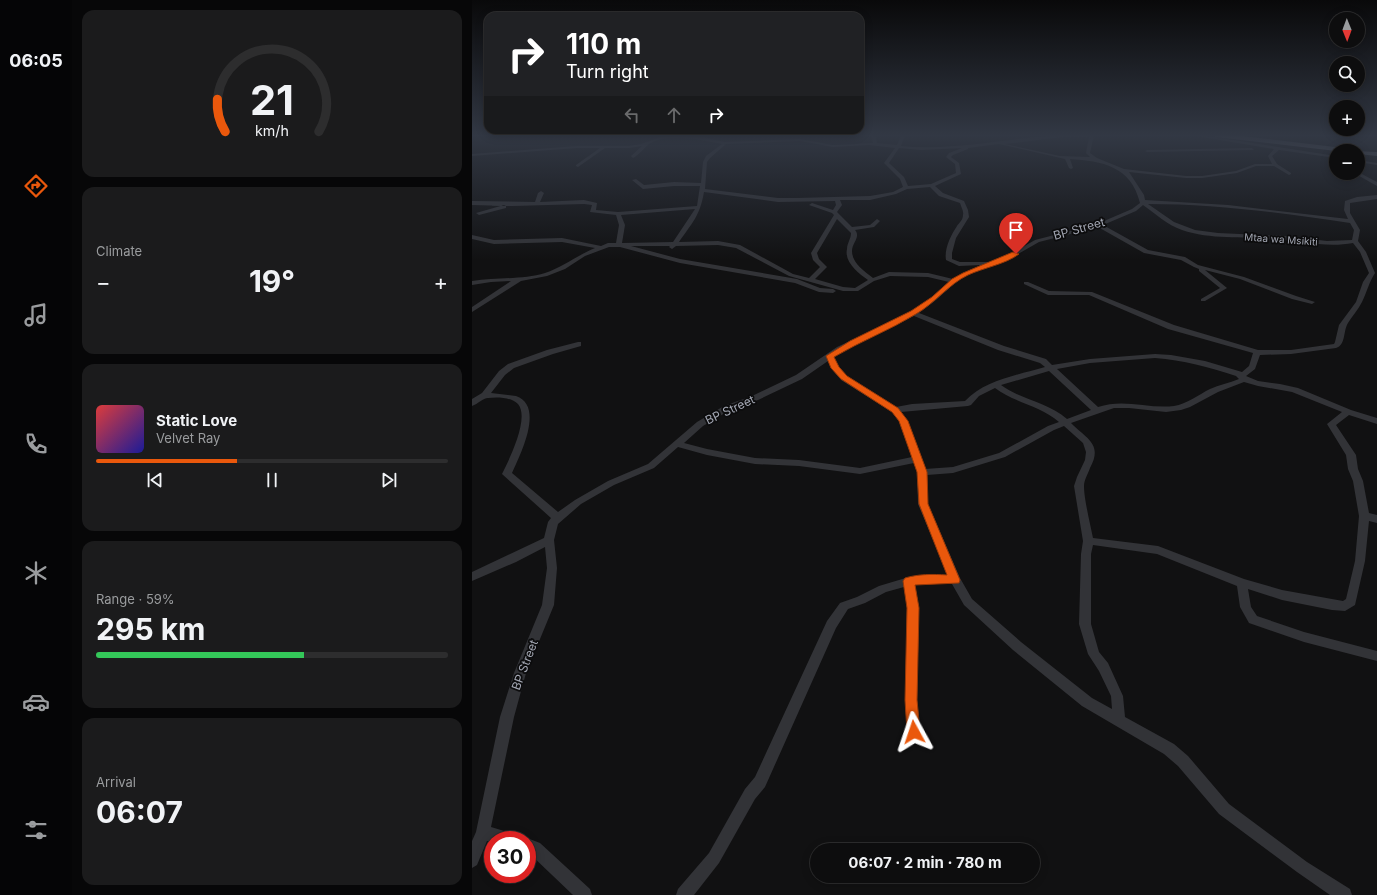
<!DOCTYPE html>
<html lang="en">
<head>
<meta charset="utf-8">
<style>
  body { margin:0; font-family:Inter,sans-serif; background:#1b1b1c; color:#f1f3f6; height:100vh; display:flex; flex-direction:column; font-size:15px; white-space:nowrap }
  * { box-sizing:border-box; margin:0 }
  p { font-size:13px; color:#9a9c9e }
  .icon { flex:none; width:22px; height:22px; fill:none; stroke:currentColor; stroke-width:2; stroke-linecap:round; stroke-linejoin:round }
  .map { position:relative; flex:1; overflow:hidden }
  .side { display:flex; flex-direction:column; gap:10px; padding:10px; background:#070708; width:400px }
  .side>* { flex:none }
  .top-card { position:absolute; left:12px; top:12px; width:380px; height:122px; border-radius:12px; box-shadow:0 2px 10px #0003,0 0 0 1px #2d2d2e; background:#202124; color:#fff; overflow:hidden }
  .needle { width:26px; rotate:179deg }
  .controls { position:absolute; left:857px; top:12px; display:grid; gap:8px }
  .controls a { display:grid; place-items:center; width:36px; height:36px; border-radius:50%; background:#0d0d0e; box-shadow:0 2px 10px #0003,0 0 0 1px #2d2d2e; font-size:20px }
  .speed { position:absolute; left:12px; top:831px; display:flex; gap:8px; font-size:20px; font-weight:700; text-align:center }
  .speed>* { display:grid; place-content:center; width:52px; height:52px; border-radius:50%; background:#0d0d0e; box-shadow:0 2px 10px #0003,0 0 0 1px #2d2d2e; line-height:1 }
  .speed .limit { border:6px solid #d22; background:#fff; color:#111 }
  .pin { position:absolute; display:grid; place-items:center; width:34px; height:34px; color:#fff; margin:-41px -17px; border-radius:50% 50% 50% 0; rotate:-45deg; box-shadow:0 0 4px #0007 }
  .pin .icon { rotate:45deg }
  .me { position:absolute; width:44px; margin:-22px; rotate:355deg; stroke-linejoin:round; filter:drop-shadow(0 0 3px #0008) }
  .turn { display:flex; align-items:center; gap:14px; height:84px; padding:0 16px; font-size:18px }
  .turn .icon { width:52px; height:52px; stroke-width:2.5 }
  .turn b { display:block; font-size:28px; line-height:34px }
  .lanes { display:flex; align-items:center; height:38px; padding:0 16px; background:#0003; justify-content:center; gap:20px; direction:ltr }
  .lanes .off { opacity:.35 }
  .big { font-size:30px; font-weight:700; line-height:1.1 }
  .side .tile { flex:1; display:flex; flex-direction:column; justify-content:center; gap:6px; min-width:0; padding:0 14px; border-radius:12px; background:#1b1b1c }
  .side .dial { align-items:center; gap:0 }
  .dial svg { height:104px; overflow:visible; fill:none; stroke:#2d2d2e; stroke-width:7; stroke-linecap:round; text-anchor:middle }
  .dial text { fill:#f1f3f6; stroke:none }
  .song { display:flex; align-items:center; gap:12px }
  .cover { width:48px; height:48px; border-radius:6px; background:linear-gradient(135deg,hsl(0 70% 55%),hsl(240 70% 35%)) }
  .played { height:4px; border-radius:2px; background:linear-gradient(90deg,#ea580c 40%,#2d2d2e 40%) }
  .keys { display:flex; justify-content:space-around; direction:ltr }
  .heat { display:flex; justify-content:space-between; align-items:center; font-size:22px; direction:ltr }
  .charge { height:6px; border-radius:3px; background:linear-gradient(90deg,#34c759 59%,#2d2d2e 0) }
  .trip { position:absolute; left:338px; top:843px; width:230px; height:40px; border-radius:20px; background:#0d0d0e; box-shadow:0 2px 10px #0003,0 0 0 1px #2d2d2e; font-weight:700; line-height:40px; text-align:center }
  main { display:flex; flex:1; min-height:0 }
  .tabs { display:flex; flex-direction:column; width:72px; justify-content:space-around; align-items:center; background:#050506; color:#9a9c9e }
  .tabs .icon { width:28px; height:28px }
  .tabs .active { color:#ea580c }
  .tabs b { font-size:18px; color:#f1f3f6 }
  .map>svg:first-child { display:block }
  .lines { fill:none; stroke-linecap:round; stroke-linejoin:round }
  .minor { fill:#323337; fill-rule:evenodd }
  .highway { fill:#5e6068; fill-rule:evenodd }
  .route { fill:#ea580c; stroke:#983908 }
  .labels { text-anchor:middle; stroke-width:3.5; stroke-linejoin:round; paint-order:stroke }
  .far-street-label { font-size:10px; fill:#a3a7b3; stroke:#0c0c0d }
  .street-label { font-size:12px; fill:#a3a7b3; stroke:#0c0c0d }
</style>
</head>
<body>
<main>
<nav class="tabs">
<b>06:05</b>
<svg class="icon active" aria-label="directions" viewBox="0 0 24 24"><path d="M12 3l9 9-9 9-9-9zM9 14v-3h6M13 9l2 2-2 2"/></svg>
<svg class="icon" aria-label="music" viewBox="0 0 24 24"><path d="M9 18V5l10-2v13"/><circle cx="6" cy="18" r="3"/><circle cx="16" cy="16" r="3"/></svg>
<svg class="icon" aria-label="phone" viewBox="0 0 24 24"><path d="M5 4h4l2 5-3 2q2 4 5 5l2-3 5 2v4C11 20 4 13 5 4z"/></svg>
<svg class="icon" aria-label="climate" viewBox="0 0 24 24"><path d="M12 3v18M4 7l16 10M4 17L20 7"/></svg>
<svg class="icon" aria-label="car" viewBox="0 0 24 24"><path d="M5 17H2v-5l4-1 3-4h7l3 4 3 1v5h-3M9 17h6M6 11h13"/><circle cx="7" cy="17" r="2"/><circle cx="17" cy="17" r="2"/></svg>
<svg class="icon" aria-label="filters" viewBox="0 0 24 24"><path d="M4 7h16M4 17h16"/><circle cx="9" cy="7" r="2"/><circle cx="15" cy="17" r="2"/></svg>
</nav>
<section class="side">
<div class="tile dial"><svg viewBox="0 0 100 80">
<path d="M14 69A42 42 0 1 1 86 69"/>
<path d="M14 69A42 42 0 0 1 8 44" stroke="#ea580c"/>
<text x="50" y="56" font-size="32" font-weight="700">21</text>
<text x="50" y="72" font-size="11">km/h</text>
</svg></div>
<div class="tile"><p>Climate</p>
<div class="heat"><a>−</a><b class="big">19°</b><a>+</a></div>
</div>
<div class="tile">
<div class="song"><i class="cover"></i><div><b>Static Love</b><p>Velvet Ray</p></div></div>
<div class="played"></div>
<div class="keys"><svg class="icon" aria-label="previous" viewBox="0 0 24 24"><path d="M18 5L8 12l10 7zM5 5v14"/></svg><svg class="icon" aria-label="pause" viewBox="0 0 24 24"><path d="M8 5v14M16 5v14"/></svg><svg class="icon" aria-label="next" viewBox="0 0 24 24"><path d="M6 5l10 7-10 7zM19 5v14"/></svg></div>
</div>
<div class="tile"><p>Range · 59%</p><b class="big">295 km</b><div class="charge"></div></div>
<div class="tile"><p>Arrival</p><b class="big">06:07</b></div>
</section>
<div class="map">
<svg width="905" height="895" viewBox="0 0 905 895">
  <rect width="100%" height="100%" fill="#111112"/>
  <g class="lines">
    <path class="minor" d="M212,135H220L253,142L328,139L361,145L401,143L400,138L397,135H402L404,137L405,143L425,145L429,135H433L429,146C481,151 533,139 585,135C597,134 610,135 622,135L618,153L625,158L652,169L714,176H730L764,171L783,164H800L796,156L802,149L718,135H729L864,156V158L807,150L800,156L805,164L819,173V174L817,175L802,166H784L765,173L730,178H714L657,172L672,195L673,200L756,205L876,219L872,210L873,201L885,197L905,195V199L878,203V213L888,230L886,241L894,252L903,273C897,282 895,292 890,302C886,310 880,316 876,323C871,331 874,345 864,348L819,354L788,355L783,369L774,376L786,381L808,384L826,388L879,410L905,418V424L877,415L864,425L884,455L886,469L891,481L897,513L905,515V523L897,521L893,561L883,605L873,611L860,610L810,600L776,589L779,607L785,616L832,632L905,651V661L832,642L777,623L768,607L765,586L685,554L621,545L619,554V624L627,652L636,663L651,696L653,717L702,744L716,756L757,804L835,862L878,889L880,895H858L825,872L747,814L706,766L692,754L610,706L541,650L492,605L480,584L460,583L443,585L447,608L445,700L449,732L447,737L442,738L437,737L435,732L433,700L435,608L432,587L414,592L393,603L376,609L364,628L293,787L283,799L247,863L222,895H204L206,889L237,853L273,789L283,777L355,621L368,603L385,597L407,586L437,577L460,575H476L446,504L445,472L442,463L388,474L327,466L283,464L235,455L206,447L182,468L142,485L109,504L86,524L82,540L85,568L82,605L54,673L42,717L19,827L45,835L47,840H21V842L15,841L5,865L0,868V841L4,832L28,717L42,673L70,605L75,568L73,547L44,562L0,581V572L72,538L76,522L79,518L30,474C37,460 58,418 46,404C39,397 25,397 16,398C11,398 6,404 0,406V399L10,393L27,371L36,364L75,350L106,342H109V346L81,354L42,368L33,375L19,393L44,396C73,406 48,455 40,473L86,512L103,500L136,481L176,464L225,422L252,406L280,396L324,375L365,347L440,312L460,298L477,282L456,277L418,276L402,281L386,291H371L317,276L264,248L246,245L204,246L200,249L197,247L198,246H159L208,259L325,279L348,288L361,289L364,291L361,293L347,292L323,283L208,263L148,247H137L113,256L93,269L75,276L49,281L0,312V307L39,281L19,282L0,285V281C24,277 51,280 73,273C91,267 106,255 123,248L90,242L22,244L0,239V235L22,240L90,238L129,246L136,243H144L147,225L144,215L118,212L120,205L112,204L41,206L0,205V201L63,202L66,193L69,191L72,193L68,202L112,200L125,203L124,210L146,212L225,206L228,186H202L171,189L160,180L164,179L172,185L202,182L229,183L231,162L234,156L250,144C230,140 195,132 177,144C172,148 167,155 161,158L159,156L170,146L157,148H133L106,167L104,166V165L128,148H105L0,156V154L105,146H157L169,144L189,137ZM590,137H617L614,153L618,157L588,156L533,144ZM328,141L361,147L397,145L423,148L412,163L428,179L431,187L421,192L398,196L325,198H306L233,189L235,162L238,158L254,144ZM527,144L593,159L597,168L599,169L601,168L598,159C630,161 659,166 668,203L660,209L625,224L563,240L542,252L518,262H488L480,259V253L484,238L497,217L496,210L492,201L471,193L463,186L489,174L487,163L479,157L481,155L496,149V148ZM427,148L449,150L490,148L477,153L474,157L483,164L484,173L459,184L436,186L432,177L417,163ZM458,187L467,196L488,203C489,207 492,211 491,215C491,220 487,223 485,226C479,235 472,249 474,260L487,266L509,265L491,273L481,279L456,273L417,272L401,278C392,271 380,263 380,251C380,243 389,237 383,230L402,227L408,221L405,219L398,225L380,227L365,212L370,205L368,200H398L424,194L435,189ZM232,192L306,202L363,201L364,205L361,210L340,203L337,205L360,213L362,215L339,253L341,260L348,267L337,278L321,274L268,245L246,241L207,242C220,223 228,216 232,192ZM676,204C743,204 812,213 878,223L882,230L880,240L855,241L813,236L746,233L723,230L702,222ZM671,205C684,214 695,225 710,230C739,240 772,236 802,239C828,241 855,248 881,243L888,252L897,273L891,282L884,302L867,325L863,342L862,344L819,350H786L702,325L620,292L577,291L556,282H552V284L576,295H617L696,329L781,353L777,366L770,372L733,361L699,355L683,354L618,359L580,365L574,359L532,346L447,313L464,300L484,282L495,275L546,254L567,242L626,227L672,253L709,260L722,267L727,269V271L748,288L729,299V301H733L755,288L733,270L768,279L820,299L840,304L843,302L824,296L772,277L726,265L713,257L676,250L631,225L664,211ZM223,209L201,242L150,243L153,225L149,215ZM365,219L379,233C379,239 375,243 375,249C372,262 386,273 396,280L383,288L371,287L343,279L355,267L347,259L345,253ZM442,316L526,350L568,363L573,367C546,375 513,380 493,401L440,404L424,407L375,376L367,367L362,357L371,351ZM683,358C711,360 737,367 764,376L767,379C757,383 747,385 738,389C726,395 715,404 702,406C676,409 652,398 626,407L585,369L618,363ZM356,361L359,368L369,380L420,412L427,421L440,457L388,468L327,460L283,458L235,449L212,443L231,426L258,410L286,400L330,379ZM577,371L619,410L595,419C576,402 549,400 529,385ZM772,382L786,386L820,392L870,412L855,424L874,455L876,469L881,481L887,516L883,561L874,599L871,601L810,590L772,579L686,546L621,538C618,523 612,499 612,486C612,480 616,474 618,468C631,444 615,439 599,423L642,408H657L694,412L709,410L718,407L746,392ZM523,388C543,403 569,406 587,422L576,426L527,453L481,467L453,469L435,421L429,412L496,406L499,405L507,396ZM592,426L611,443L614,452L613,460L605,477L602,486L611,541L609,554L607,624L616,654L627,671L639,696L640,709L620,698L549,642L500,599L488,578L456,504L455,475L481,473L533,457L582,430Z
      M780,148L782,150L675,152L673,151L675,150Z
      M886,160L905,163V165L886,162Z
      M886,172L905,182V186L882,173Z
      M32,205L34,206V208L7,215L4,213Z
      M55,838L68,843L118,889L120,895H101L58,854L55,852V840H50Z"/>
    <path class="highway" d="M741,135H762L880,149L883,151L905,152V156L886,154V151H864L744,137Z"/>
  </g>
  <linearGradient id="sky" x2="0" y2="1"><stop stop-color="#09090a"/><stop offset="0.52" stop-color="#323844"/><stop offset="1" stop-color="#323844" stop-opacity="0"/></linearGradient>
  <rect width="905" height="260" fill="url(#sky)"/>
  <path class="route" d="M541,252L547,254C534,264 511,268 496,275C477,284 463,303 444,314C418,330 389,341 362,357L367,367L375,376L426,408L436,421L455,472L456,504L488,580L487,583L443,585L447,608L445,700L448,732L446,737L442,739L437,737L435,732L433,700L435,608L431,581L433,578C446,574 461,574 475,575L447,504L445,472L427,421L420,412L369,379L359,368L354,356L378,341L439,311L460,297L480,279L491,273Z"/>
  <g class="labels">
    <g class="far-street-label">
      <text transform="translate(809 239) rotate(4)" y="4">Mtaa wa Msikiti</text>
    </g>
    <g class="street-label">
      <text transform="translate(607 229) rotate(-16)" y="4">BP Street</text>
      <text transform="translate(258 410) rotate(-25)" y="4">BP Street</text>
      <text transform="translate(53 665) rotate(-69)" y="4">BP Street</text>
    </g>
  </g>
</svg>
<div class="controls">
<a><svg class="needle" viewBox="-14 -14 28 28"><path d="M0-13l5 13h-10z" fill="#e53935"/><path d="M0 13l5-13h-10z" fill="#9a9c9e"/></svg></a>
<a><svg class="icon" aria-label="search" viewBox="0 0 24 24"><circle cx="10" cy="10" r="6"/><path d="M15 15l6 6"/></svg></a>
<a>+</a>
<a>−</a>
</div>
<div class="speed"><div class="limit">30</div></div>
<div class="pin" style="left:544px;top:254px;background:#d93025"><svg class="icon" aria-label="arrive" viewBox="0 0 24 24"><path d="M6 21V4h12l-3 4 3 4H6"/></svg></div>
<svg class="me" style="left:442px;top:732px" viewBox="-20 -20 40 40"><path d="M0-17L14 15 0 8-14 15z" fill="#ea580c" stroke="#fff" stroke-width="4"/></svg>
<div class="trip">06:07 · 2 min · 780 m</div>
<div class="top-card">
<div class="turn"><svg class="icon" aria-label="right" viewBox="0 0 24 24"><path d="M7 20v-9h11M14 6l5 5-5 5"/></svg><div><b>110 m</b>Turn right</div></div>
<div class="lanes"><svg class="icon off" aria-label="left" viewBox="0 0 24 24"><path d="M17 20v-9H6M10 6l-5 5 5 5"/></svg><svg class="icon off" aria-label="ahead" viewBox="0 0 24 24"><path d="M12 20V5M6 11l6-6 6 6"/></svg><svg class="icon" aria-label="right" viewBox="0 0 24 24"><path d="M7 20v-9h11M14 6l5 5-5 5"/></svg></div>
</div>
</div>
</main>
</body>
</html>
